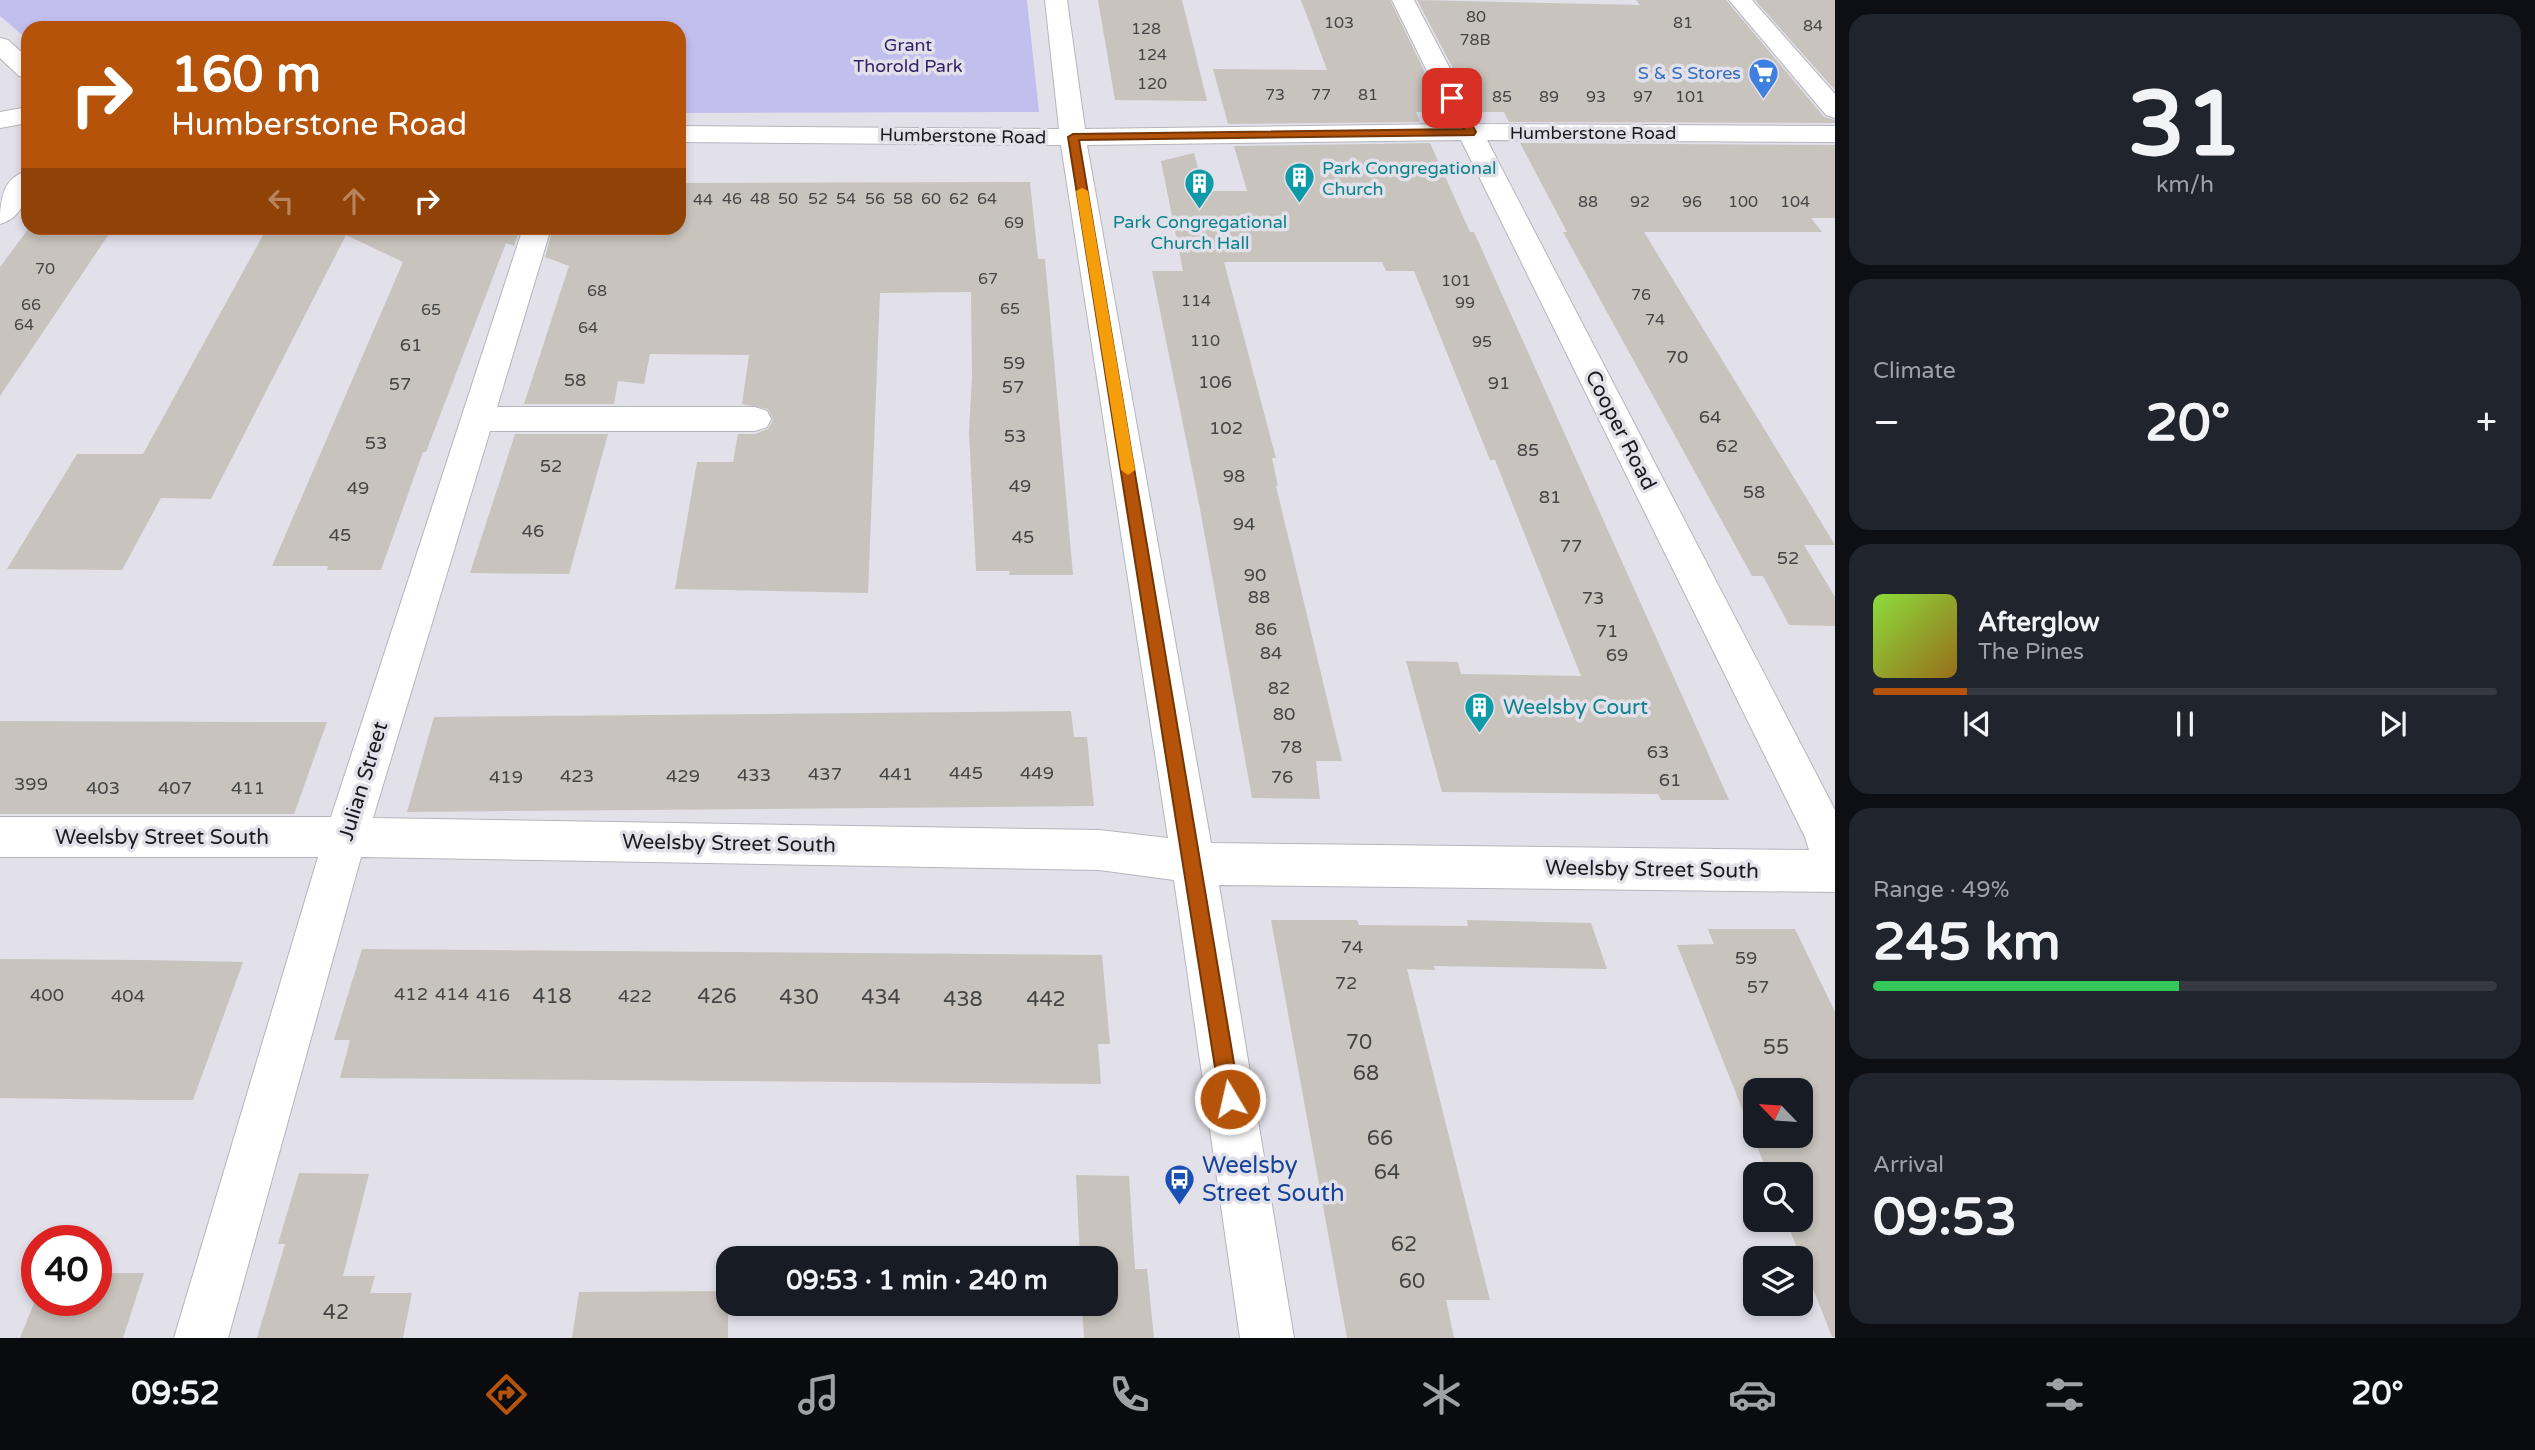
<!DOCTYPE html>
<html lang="en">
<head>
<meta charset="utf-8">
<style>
  body { margin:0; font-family:"Varela Round",sans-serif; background:#20242c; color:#f1f3f6; height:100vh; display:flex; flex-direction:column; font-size:26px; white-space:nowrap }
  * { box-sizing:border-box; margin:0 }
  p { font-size:23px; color:#9ea1a6 }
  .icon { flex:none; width:38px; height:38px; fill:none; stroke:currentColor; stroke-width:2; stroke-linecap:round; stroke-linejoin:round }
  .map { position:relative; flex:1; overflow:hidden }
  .panel { display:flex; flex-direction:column; gap:14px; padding:14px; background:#0d0f14; width:700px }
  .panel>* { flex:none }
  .banner { position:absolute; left:21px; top:21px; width:665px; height:214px; border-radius:21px; box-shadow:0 4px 10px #0003; background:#b45309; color:#fff; overflow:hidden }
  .needle { width:46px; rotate:295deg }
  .buttons { position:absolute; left:1743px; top:1078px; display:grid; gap:14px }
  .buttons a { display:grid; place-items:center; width:70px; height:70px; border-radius:14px; background:#171b24; box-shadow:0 4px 10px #0003; font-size:35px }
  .speed { position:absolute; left:21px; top:1225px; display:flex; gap:14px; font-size:35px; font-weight:700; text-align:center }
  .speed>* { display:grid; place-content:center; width:91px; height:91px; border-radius:50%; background:#171b24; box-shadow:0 4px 10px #0003; line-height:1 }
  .speed .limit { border:10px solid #d22; background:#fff; color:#111 }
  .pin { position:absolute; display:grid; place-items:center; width:60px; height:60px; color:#fff; margin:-30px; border-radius:14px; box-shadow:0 4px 10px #0006 }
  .me { position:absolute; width:77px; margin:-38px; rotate:351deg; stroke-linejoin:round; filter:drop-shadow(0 0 5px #0008) }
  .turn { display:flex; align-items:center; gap:24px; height:147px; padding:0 35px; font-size:32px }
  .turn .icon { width:91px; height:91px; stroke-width:2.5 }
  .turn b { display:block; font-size:49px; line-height:60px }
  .lanes { display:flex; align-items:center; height:66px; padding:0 35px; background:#0003; justify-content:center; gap:35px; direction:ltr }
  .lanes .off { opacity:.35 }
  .big { font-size:52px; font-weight:800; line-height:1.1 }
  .panel .tile { flex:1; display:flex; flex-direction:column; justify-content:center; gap:10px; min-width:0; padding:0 24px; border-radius:21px; background:#20242c }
  .panel .dial { align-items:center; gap:0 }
  .dial b { font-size:91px; line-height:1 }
  .song { display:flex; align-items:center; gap:21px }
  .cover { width:84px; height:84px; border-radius:10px; background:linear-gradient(135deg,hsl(90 70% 55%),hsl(40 70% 35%)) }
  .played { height:7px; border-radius:4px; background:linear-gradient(90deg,#b45309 15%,#363941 15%) }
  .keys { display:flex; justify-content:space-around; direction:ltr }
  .heat { display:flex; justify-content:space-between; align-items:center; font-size:38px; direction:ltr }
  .charge { height:10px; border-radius:5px; background:linear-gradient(90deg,#34c759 49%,#363941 0) }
  .trip { position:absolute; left:716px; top:1246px; width:402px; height:70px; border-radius:21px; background:#171b24; box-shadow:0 4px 10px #0003; font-weight:800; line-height:70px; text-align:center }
  .tab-bar { display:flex; height:112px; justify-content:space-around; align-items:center; background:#090b0e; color:#9ea1a6 }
  .tab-bar .icon { width:49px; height:49px }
  .tab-bar .on { color:#b45309 }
  .tab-bar b { font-size:32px; color:#f1f3f6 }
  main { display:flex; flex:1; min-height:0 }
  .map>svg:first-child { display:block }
  .green { fill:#c2bfee }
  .building { fill:#c8c3bc; fill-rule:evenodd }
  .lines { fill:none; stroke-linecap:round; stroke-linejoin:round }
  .minor-casing { stroke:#b5b5bd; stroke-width:2 }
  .minor { fill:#fff; fill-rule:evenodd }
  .route { fill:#b45309; stroke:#753606; stroke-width:2 }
  .slow { fill:#f59e0b }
  .labels { text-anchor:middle; stroke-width:7; stroke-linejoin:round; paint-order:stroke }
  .far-number-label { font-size:16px; fill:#464546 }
  .far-park-label { font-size:18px; fill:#2f1f65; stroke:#e2e1ea }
  .far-shop-label { font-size:18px; fill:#366cbe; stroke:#e2e1ea; text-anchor:end }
  .far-street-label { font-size:18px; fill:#1b1b1e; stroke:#e2e1ea }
  .far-culture-label { font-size:18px; fill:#0d838f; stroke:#e2e1ea; text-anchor:start }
  .number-label { font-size:18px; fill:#464546 }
  .street-label { font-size:21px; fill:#1b1b1e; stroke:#e2e1ea }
  .culture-label { font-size:21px; fill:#0d838f; stroke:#e2e1ea; text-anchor:start }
  .near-number-label { font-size:21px; fill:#464546 }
  .near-transit-label { font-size:24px; fill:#164399; stroke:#e2e1ea; text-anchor:start }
</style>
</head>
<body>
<main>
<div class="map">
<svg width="1835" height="1338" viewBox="0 0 1835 1338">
  <rect width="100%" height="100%" fill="#e2e1ea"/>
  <path class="green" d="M0,0H1027L1039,112L679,113V28H28V40L0,16Z"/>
  <path class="building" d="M1098,0H1182L1207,101L1115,100Z
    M1301,0H1390L1444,112H1416L1420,122L1228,124L1213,69L1327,70Z
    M1417,0L1640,5L1636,0H1726L1824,117L1835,120V123L1509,122L1504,112H1476Z
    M1755,0H1835V90Z
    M1430,143L1470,232H1474L1729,800H1661L1658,794L1442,792L1406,661L1458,662L1461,674L1581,676L1495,460H1490L1414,271H1386L1382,262H1224L1276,458H1272L1278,486H1276L1342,761H1316L1320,799L1252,798L1200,509L1152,271H1183L1161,161L1194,153L1204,191H1247L1234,146Z
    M1520,143L1835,145V218H1811L1822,232H1644L1835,545H1804L1835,597V626L1789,625L1763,576H1752L1563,232H1567Z
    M1030,182L1038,259H1045L1073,575H1009L1010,571H976L969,432L972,377L971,292L880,293L868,593L675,589L697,462H733L738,434H755L768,429L773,420L768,409L742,404L749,355L650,354L644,384L618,381L614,404H524L569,266L545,257L553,228H679V183Z
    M29,228H113L0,396V267Z
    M267,228H520L514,246L506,243L426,452H423L381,570H327L328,566H272L403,262L346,235L211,499L161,498L122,570L7,569L77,454H143Z
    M515,434H608L569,574L470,573Z
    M1071,711L1074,737H1087L1094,806L407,812L434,717Z
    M0,721L281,722H327L294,814H0Z
    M1271,920H1357L1359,925L1468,926L1467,920L1591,923L1607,969L1434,966L1435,970L1407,969L1490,1300H1446L1454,1338H1347Z
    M1708,929H1795L1835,1012V1337H1832L1786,1220H1801V1174H1768L1677,945L1714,944ZM1755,1090H1801V1136H1755Z
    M362,949L1102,955L1110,1044H1098L1101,1084L340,1078L350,1040H334Z
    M0,959L144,960L243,962L193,1100H142L0,1098Z
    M299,1173L369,1174L343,1276H375L370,1293H412L403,1338H257L285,1244H278Z
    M1076,1175L1129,1176L1135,1269H1147L1154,1338H1084L1082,1304H1106V1258H1080Z
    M96,1273H144L123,1338H20L37,1296V1300H96Z
    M728,1291V1338H572L579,1292Z"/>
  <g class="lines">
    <defs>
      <path id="minor" d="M1045,0H1067L1085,129L1453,124L1392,0H1414L1479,124L1835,126V142L1487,140L1835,810V892L1219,885L1294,1338H1240L1174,880L1099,870L361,857L228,1338H174L318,857H0V817H331L523,228H551L497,407H755L767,411L771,419L767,427L755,431H490L373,818L1099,830L1168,838L1061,145L679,142V126L1059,129ZM1461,140L1805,837L1809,850L1211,843L1087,145Z
        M1729,0H1752L1835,94V118L1826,115Z
        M0,38L8,40L28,58V78L19,76L0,58Z
        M28,107V123L0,128V112Z
        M28,171C28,193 25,217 0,224C0,201 2,177 28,171Z"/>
    </defs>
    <use href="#minor" class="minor-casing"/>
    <use href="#minor" class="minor"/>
  </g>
  <path class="route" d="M1448,95L1457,98L1476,132L1474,135L1079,140L1240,1099L1237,1106L1230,1109L1223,1106L1220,1099L1068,137L1073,134L1464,129L1447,98Z"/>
  <path class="slow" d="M1082,188L1088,191L1135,470L1128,475L1121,470L1076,191Z"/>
  <defs>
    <symbol id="supermarket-pin" viewBox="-11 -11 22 30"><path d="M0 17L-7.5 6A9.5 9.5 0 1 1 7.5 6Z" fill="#3f7fe0" stroke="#e2e1ea"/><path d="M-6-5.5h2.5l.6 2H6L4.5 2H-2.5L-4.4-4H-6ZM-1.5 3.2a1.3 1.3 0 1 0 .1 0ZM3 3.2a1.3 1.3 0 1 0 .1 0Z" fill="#fff"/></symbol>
    <symbol id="building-pin" viewBox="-11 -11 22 30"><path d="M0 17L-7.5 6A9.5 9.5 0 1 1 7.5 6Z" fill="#0f9aa8" stroke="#e2e1ea"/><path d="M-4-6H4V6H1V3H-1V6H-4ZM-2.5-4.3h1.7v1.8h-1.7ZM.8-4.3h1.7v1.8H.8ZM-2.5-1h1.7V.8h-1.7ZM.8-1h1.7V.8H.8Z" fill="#fff"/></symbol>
    <symbol id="bus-pin" viewBox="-11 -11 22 30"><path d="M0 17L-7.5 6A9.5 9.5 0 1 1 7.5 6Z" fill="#1a4fb4" stroke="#e2e1ea"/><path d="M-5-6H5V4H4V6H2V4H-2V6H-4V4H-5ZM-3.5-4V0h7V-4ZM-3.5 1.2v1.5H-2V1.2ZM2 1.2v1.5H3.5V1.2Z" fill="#fff"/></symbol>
  </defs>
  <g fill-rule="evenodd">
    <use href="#supermarket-pin" x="1746" y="56" width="35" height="47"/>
    <use href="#building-pin" x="1282" y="160" width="35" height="47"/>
    <use href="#building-pin" x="1182" y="166" width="35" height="47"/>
    <use href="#building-pin" x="1462" y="690" width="35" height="47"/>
    <use href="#bus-pin" x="1162" y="1162" width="35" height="47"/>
  </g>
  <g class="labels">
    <g class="far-number-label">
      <text x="1476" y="22">80</text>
      <text x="1339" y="28">103</text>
      <text x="1683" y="28">81</text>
      <text x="1813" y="31">84</text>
      <text x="1146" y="34">128</text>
      <text x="1475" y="45">78B</text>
      <text x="1152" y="60">124</text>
      <text x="1152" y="89">120</text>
      <text x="1275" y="100">73</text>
      <text x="1321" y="100">77</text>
      <text x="1368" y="100">81</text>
      <text x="1502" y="102">85</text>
      <text x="1549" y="102">89</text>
      <text x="1596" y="102">93</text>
      <text x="1643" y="102">97</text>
      <text x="1690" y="102">101</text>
      <text x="732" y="204">46</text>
      <text x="760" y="204">48</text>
      <text x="788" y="204">50</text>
      <text x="818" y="204">52</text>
      <text x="846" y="204">54</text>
      <text x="875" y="204">56</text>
      <text x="903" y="204">58</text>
      <text x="931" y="204">60</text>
      <text x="959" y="204">62</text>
      <text x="987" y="204">64</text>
      <text x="703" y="205">44</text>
      <text x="1588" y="207">88</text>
      <text x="1640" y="207">92</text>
      <text x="1692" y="207">96</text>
      <text x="1743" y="207">100</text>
      <text x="1795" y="207">104</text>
      <text x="1014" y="228">69</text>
      <text x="45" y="274">70</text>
      <text x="988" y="284">67</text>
      <text x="1456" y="286">101</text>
      <text x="597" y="296">68</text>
      <text x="1641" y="300">76</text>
      <text x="1196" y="306">114</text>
      <text x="1465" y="308">99</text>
      <text x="31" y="310">66</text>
      <text x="1010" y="314">65</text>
      <text x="431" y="315">65</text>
      <text x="1655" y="325">74</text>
      <text x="24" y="330">64</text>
      <text x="588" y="333">64</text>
      <text x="1205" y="346">110</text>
      <text x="1482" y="347">95</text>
    </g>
    <g class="far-park-label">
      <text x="908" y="51">Grant<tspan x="908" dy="21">Thorold Park</tspan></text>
    </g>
    <g class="far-shop-label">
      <text x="1741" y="79">S &amp; S Stores</text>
    </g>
    <g class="far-street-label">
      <text x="1593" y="139">Humberstone Road</text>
      <text transform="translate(963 136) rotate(1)" y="6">Humberstone Road</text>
    </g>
    <g class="far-culture-label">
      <text x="1322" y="174">Park Congregational<tspan x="1322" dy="21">Church</tspan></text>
      <text x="1200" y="228" text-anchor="middle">Park Congregational<tspan x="1200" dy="21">Church Hall</tspan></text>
    </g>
    <g class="number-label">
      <text x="411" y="351">61</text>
      <text x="1677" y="363">70</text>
      <text x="1014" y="369">59</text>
      <text x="575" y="386">58</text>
      <text x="1215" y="388">106</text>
      <text x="1499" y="389">91</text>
      <text x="400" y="390">57</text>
      <text x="1013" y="393">57</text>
      <text x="1710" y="423">64</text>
      <text x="1226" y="434">102</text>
      <text x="1015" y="442">53</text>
      <text x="376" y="449">53</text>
      <text x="1727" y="452">62</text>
      <text x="1528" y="456">85</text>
      <text x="551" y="472">52</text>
      <text x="1234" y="482">98</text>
      <text x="1020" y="492">49</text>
      <text x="358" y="494">49</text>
      <text x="1754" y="498">58</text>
      <text x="1550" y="503">81</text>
      <text x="1244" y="530">94</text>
      <text x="533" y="537">46</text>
      <text x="340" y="541">45</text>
      <text x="1023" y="543">45</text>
      <text x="1571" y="552">77</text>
      <text x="1788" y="564">52</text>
      <text x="1255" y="581">90</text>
      <text x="1259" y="603">88</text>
      <text x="1593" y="604">73</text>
      <text x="1266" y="635">86</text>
      <text x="1607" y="637">71</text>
      <text x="1271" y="659">84</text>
      <text x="1617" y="661">69</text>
      <text x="1279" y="694">82</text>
      <text x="1284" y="720">80</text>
      <text x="1291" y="753">78</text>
      <text x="1658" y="758">63</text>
      <text x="966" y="779">445</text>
      <text x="1037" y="779">449</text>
      <text x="825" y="780">437</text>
      <text x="896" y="780">441</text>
      <text x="754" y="781">433</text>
      <text x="577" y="782">423</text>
      <text x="683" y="782">429</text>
      <text x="506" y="783">419</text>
      <text x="1282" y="783">76</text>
      <text x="1670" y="786">61</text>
      <text x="31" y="790">399</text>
      <text x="103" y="794">403</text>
      <text x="175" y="794">407</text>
      <text x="248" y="794">411</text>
      <text x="1352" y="953">74</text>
      <text x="1746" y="964">59</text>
      <text x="1346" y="989">72</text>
      <text x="1758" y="993">57</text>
      <text x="411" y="1000">412</text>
      <text x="452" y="1000">414</text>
      <text x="47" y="1001">400</text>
      <text x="493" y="1001">416</text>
      <text x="128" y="1002">404</text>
      <text x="635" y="1002">422</text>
    </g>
    <g class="street-label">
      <text transform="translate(1621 430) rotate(63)" y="7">Cooper Road</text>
      <text transform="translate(363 781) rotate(-73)" y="7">Julian Street</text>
      <text x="162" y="844">Weelsby Street South</text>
      <text transform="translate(729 843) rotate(1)" y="7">Weelsby Street South</text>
      <text transform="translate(1652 869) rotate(1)" y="7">Weelsby Street South</text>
    </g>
    <g class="culture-label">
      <text x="1503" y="714">Weelsby Court</text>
    </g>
    <g class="near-number-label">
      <text x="552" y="1003">418</text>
      <text x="717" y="1003">426</text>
      <text x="799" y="1004">430</text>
      <text x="881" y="1004">434</text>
      <text x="963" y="1006">438</text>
      <text x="1046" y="1006">442</text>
      <text x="1359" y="1049">70</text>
      <text x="1776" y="1054">55</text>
      <text x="1366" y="1080">68</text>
      <text x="1380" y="1145">66</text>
      <text x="1387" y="1179">64</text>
      <text x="1404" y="1251">62</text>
      <text x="1412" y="1288">60</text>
      <text x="336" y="1319">42</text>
    </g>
    <g class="near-transit-label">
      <text x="1202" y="1173">Weelsby<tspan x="1202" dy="28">Street South</tspan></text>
    </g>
  </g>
</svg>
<div class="buttons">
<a><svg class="needle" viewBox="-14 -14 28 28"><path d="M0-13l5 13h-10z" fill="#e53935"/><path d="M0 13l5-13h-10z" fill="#9ea1a6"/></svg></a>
<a><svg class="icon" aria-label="search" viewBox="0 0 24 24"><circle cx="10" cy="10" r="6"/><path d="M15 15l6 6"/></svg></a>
<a><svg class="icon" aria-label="layers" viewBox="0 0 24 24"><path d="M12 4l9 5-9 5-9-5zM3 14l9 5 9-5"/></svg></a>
</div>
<div class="speed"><div class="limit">40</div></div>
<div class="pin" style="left:1452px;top:98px;background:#d93025"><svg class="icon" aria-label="arrive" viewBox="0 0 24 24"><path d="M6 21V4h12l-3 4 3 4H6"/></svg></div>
<svg class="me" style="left:1230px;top:1099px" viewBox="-20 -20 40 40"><circle r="17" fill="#b45309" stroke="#fff" stroke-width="3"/><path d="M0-11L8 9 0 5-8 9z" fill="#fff"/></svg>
<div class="trip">09:53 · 1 min · 240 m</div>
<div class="banner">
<div class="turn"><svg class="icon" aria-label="right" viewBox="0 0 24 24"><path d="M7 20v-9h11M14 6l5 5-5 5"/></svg><div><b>160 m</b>Humberstone Road</div></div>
<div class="lanes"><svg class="icon off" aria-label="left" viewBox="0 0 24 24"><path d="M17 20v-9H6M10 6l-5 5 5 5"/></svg><svg class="icon off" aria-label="ahead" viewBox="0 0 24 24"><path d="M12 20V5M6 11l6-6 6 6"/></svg><svg class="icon" aria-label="right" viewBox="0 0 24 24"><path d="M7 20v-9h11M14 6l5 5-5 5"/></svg></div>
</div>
</div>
<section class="panel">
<div class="tile dial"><b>31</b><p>km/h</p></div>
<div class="tile"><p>Climate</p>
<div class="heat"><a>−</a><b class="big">20°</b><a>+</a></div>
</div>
<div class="tile">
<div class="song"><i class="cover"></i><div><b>Afterglow</b><p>The Pines</p></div></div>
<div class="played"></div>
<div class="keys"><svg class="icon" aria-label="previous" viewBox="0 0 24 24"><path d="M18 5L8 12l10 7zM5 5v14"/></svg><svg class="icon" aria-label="pause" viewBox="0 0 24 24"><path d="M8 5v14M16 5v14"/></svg><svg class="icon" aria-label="next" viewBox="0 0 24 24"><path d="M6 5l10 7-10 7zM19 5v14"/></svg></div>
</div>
<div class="tile"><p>Range · 49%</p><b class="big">245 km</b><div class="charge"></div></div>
<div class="tile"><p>Arrival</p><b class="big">09:53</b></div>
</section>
</main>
<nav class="tab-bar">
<b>09:52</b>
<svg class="icon on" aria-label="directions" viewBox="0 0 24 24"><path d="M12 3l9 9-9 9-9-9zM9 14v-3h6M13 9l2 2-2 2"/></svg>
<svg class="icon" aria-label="music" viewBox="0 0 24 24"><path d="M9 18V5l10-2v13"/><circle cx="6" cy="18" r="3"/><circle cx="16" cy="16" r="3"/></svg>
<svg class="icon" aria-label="phone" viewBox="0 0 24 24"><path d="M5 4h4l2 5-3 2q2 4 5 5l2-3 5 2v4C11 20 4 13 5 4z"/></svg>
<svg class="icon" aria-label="climate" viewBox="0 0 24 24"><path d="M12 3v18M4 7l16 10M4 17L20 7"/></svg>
<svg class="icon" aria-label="car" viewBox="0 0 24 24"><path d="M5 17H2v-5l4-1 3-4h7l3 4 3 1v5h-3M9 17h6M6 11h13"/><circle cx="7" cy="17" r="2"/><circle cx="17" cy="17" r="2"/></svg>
<svg class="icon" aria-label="filters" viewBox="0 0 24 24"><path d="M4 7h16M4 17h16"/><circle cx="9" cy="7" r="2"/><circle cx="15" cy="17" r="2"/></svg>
<b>20°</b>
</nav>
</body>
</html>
